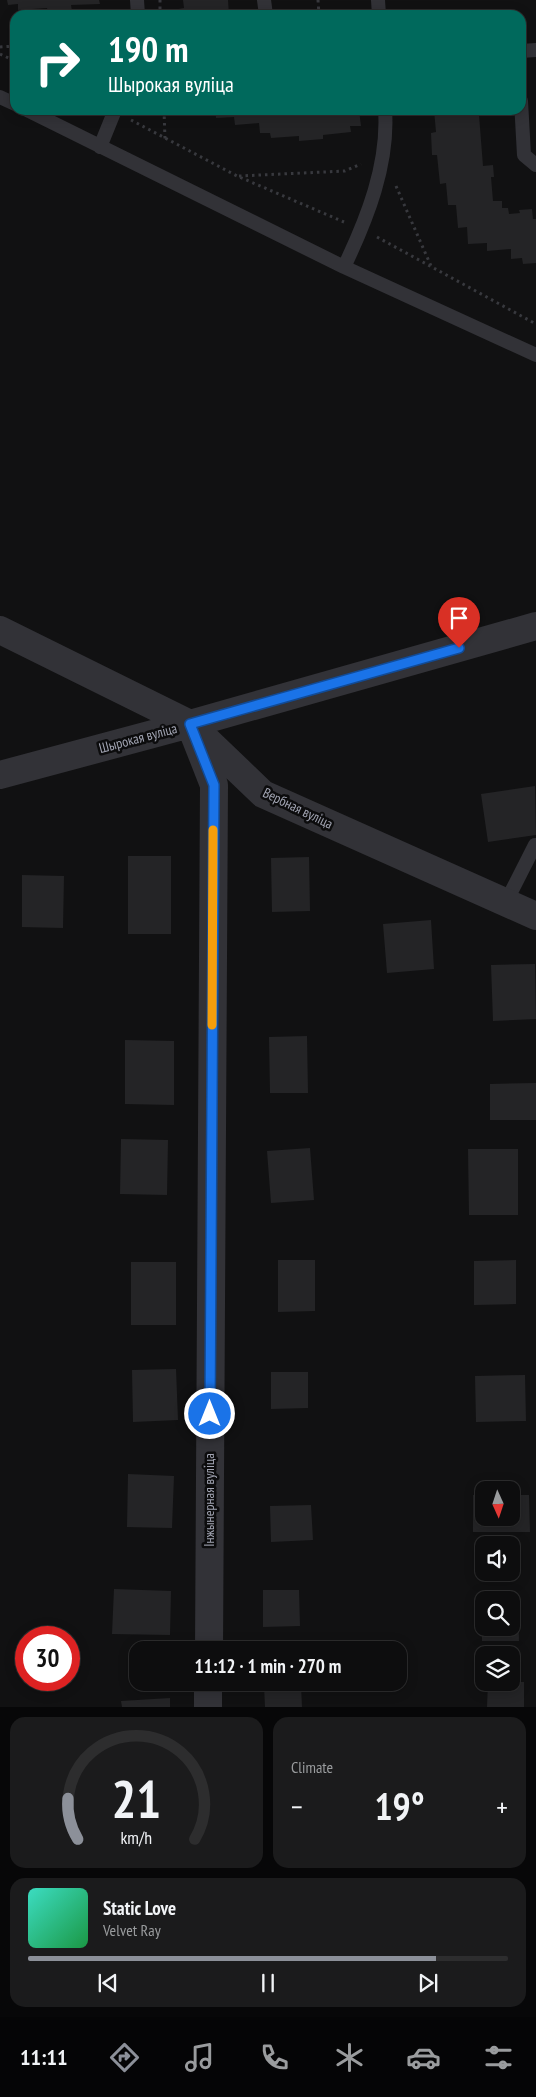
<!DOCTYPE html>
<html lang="en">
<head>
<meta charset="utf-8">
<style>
  body { margin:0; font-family:"PT Sans Narrow",sans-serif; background:#1b1b1c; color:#f1f3f6; height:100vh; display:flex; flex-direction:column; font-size:19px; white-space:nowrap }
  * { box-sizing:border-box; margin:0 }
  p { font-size:16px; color:#9a9c9e }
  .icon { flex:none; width:28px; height:28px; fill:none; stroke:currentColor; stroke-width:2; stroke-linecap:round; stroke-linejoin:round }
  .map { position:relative; height:1707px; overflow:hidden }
  .details { display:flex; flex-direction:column; gap:10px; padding:10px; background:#070708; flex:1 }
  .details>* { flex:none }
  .guide { position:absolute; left:10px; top:10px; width:516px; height:105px; border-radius:15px; box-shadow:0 2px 12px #0003,0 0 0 1px #2d2d2e; background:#00695c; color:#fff; overflow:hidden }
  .needle { width:32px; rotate:177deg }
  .buttons { position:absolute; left:475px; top:1481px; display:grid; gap:10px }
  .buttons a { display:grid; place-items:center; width:45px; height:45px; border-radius:10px; background:#0d0d0e; box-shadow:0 2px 12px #0003,0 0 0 1px #2d2d2e; font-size:25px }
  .speed { position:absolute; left:15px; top:1626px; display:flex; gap:10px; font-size:25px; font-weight:700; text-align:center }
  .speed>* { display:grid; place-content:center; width:65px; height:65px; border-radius:50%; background:#0d0d0e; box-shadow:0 2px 12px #0003,0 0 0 1px #2d2d2e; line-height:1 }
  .speed .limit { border:8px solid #d22; background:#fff; color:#111 }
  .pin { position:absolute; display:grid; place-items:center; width:42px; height:42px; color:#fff; margin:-51px -21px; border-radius:50% 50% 50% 0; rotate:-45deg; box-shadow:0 0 5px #0007 }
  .pin .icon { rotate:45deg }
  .me { position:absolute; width:55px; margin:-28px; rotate:0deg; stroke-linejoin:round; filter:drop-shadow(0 0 4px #0008) }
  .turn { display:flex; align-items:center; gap:18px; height:105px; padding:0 15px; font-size:22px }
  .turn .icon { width:65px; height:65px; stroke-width:2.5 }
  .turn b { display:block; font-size:35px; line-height:42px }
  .big { font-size:38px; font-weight:800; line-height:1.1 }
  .details .tile { flex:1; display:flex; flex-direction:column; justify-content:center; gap:8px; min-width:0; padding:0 18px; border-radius:15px; background:#1b1b1c }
  .details .dial { align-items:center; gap:0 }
  .dial svg { height:130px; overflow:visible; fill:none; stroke:#2d2d2e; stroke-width:7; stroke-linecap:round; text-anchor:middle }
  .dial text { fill:#f1f3f6; stroke:none }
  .song { display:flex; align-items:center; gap:15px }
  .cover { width:60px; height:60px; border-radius:8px; background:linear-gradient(135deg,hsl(170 70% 55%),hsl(140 70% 35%)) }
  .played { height:5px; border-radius:2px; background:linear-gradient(90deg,#8c9099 85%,#2d2d2e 85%) }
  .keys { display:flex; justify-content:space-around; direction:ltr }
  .heat { display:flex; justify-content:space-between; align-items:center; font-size:28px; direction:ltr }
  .details .tiles { flex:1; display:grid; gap:10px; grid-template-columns:1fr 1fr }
  .tile:last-child { grid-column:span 2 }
  .trip { position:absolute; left:129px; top:1641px; width:278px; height:50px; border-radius:15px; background:#0d0d0e; box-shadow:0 2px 12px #0003,0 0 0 1px #2d2d2e; font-weight:800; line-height:50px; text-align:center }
  .menu { display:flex; height:80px; justify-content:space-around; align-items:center; background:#050506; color:#9a9c9e }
  .menu .icon { width:35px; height:35px }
  .menu .current { color:#8c9099 }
  .menu b { font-size:22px; color:#f1f3f6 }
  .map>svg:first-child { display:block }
  .building { fill:#242426; fill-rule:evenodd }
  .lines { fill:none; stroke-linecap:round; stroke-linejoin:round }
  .path { stroke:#38393e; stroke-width:3; stroke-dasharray:2.5 4; stroke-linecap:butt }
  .service { stroke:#323237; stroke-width:14 }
  .minor { stroke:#323237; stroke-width:28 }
  .route-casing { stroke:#114b97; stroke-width:12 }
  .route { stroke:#1a73e8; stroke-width:9 }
  .slow { stroke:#f59e0b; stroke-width:9 }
  .labels { text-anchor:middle; stroke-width:5; stroke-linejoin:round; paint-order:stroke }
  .street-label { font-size:14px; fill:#a2a5b3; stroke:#0c0c0d }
</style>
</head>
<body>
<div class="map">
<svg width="536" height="1707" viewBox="0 0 536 1707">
  <rect width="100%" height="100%" fill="#111112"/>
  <path class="building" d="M7,0H99L100,4L71,5L72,11L48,13L47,8L18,10V4L8,5Z
    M183,0H228L229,15H178V9L184,8Z
    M215,110H359L361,126H350L351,132L323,135V139L299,141V136L271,138L270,133H260L259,123L235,125L234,117L216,118Z
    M434,110H487L488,115H479L483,166L493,165L494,177H491L493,201H502V208H508L509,214L520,213L519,210L532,209L533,219H536V263L523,264L522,258L511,259V249L487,251V243L468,244L467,227L458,228L456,205H448L446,183L440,184L437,155H432L431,133L436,132Z
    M535,786L536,835L488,842L481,794Z
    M128,856H171V934H128Z
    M309,857L310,911L272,912L271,858Z
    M22,875L64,876L63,928L22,927Z
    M431,920L434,969L387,973L383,924Z
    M535,964L536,1019L493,1021L491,965Z
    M307,1036L308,1093H270L269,1037Z
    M125,1040L174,1041V1105L125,1104Z
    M536,1083V1120H490V1084Z
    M121,1139L168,1140L167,1195L120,1194Z
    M310,1148L314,1200L271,1203L267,1151Z
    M468,1149H518V1215H469Z
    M278,1260H315V1311L278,1312Z
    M516,1260V1304L474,1305V1261Z
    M131,1262H176V1325H131Z
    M176,1369L178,1420L133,1422L132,1370Z
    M271,1372H308V1408L271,1409Z
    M525,1375L526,1421L476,1422L475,1376Z
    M128,1474L174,1476L172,1528L127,1527Z
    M473,1495H484V1518H511V1495H529L530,1532H473Z
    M311,1505L313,1540L271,1542L270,1506Z
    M114,1589L171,1591L170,1635L112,1634Z
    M263,1590H299L300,1626L263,1627Z
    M482,1596H518L519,1641H482ZM484,1600H511V1628H484Z
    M488,1682H524V1707H487Z
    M301,1685L302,1707H265L264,1686Z
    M170,1698V1707H122L121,1701Z"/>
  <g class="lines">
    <path class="path" d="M160,0V15
      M318,0L319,15
      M0,47L15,46
      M0,54L15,61
      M164,110L165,139
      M131,120L237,176L344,222
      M239,176L345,171L361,164
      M396,186L431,266
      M377,237L536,324"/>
    <path class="service" d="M137,0L138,15
      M264,0L266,15
      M378,0L379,15
      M521,51L536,50
      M0,97L15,104
      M521,101L524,155L536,165
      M27,110L344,267L536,355
      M100,147L115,110
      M344,267C367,219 389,164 385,110
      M506,902L535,845"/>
    <path class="minor" d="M0,630L190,724L263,794L536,916
      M190,724L214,785L209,1650
      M0,775L190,724L536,626
      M208,1707V1682"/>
  </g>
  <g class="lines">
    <defs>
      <path id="route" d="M210,1414L214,785L190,724L459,648"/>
    </defs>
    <use href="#route" class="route-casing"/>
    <use href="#route" class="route"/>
    <path class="slow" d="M212,1025L213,830"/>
  </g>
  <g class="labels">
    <g class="street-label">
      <text transform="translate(138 738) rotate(-15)" y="5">Шырокая вуліца</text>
      <text transform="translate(298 808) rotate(26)" y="5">Вербная вуліца</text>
      <text transform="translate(209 1500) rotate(-90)" y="5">Інжынерная вуліца</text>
    </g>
  </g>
</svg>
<div class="buttons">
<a><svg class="needle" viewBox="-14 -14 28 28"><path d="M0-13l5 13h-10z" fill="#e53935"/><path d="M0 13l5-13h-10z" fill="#9a9c9e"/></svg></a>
<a><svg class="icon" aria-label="sound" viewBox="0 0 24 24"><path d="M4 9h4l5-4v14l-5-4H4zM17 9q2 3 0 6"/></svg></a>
<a><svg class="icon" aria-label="search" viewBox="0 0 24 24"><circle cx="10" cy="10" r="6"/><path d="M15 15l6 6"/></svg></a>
<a><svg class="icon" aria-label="layers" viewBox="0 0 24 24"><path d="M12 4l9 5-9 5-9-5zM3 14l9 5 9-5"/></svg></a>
</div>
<div class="speed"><div class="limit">30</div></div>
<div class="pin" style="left:459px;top:648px;background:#d93025"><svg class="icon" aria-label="arrive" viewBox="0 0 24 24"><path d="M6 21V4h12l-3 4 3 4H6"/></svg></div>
<svg class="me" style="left:210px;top:1414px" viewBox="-20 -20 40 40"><circle r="17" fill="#1a73e8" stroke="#fff" stroke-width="3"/><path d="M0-11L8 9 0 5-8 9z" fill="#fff"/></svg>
<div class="trip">11:12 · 1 min · 270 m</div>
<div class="guide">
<div class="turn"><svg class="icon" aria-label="right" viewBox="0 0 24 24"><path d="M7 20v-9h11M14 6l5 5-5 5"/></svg><div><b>190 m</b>Шырокая вуліца</div></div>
</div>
</div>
<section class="details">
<div class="tiles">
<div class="tile dial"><svg viewBox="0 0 100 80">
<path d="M14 69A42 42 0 1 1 86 69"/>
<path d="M14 69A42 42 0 0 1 8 44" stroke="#8c9099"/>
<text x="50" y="56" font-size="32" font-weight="700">21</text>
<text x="50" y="72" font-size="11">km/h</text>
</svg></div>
<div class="tile"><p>Climate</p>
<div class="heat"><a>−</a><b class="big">19°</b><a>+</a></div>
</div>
<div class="tile">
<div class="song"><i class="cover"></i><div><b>Static Love</b><p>Velvet Ray</p></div></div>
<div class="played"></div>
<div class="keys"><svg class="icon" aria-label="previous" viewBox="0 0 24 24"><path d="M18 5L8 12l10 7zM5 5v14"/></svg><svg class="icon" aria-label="pause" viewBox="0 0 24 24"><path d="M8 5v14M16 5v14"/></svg><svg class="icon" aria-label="next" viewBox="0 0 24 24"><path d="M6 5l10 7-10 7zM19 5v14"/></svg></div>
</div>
</div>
</section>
<nav class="menu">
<b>11:11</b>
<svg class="icon current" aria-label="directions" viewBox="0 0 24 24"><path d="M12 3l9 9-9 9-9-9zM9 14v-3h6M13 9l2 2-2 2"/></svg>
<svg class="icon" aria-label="music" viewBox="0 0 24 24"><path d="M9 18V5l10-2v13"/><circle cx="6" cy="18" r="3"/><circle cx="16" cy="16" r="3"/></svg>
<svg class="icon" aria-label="phone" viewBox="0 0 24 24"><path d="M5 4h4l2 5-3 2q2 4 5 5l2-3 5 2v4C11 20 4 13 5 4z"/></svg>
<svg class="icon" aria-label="climate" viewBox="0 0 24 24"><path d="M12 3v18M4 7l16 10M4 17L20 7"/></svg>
<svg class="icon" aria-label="car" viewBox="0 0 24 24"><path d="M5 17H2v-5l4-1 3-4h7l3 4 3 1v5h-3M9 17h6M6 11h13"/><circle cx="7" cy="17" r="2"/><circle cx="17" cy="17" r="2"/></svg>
<svg class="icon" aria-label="filters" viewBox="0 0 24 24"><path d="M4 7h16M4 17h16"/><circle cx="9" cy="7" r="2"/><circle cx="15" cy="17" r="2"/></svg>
</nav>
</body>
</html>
